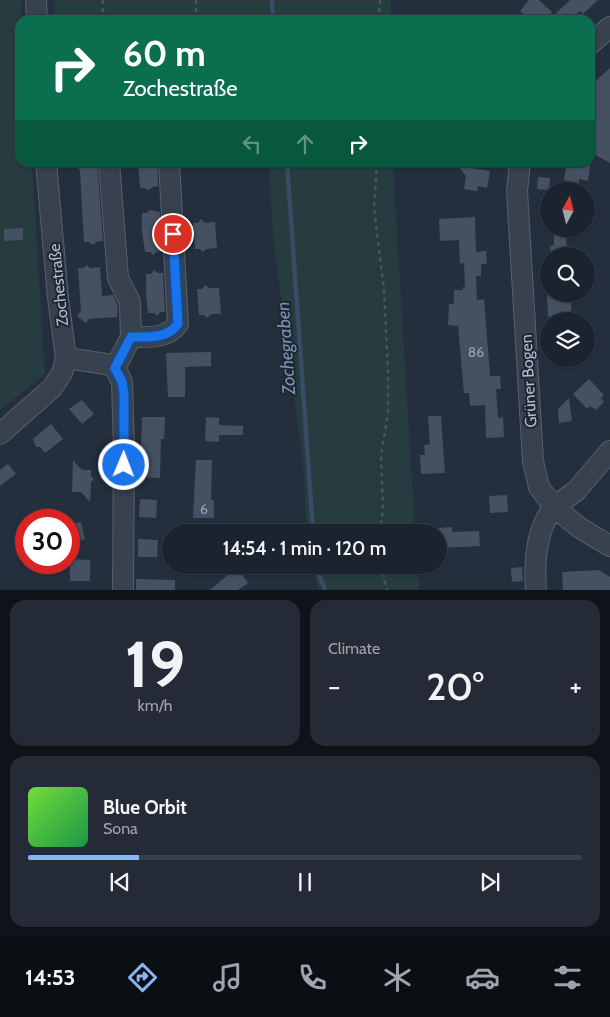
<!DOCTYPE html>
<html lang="en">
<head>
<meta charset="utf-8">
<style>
  body { margin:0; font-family:Cabin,sans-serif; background:#242b36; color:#f1f3f6; height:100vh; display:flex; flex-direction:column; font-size:19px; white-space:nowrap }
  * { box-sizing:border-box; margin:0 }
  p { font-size:16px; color:#a0a4aa }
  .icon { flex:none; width:28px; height:28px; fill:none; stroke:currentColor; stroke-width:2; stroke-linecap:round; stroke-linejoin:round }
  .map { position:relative; height:590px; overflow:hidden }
  .drawer { display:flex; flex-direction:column; gap:10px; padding:10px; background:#0f1319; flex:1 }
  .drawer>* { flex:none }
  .top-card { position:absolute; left:15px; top:15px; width:580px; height:152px; border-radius:15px; box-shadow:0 1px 4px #0004,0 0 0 1px #39404a; background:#0b6e4f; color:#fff; overflow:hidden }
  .needle { width:32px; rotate:7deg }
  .controls { position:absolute; left:540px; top:182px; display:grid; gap:10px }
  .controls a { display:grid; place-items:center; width:55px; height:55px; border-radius:50%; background:#1b232e; box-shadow:0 1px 4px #0004,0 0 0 1px #39404a; font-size:25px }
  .speed { position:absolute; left:15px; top:509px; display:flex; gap:10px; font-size:25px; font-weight:700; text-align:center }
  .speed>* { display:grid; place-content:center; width:65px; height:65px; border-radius:50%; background:#1b232e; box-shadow:0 1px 4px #0004,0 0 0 1px #39404a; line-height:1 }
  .speed .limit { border:8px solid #d22; background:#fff; color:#111 }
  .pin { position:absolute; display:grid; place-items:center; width:42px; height:42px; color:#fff; margin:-21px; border:2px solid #fff; border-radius:50%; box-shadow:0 1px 5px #0007 }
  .me { position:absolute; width:55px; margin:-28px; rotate:1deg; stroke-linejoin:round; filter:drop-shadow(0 0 4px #0008) }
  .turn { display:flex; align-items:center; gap:18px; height:105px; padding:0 25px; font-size:22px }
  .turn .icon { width:65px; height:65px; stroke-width:2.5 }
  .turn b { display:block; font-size:35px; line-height:42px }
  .lanes { display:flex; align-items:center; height:48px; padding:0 25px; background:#0003; justify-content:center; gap:25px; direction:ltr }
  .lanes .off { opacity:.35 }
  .big { font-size:38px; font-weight:600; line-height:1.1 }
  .drawer .card { flex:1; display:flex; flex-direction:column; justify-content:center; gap:8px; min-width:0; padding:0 18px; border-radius:15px; background:#242b36 }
  .drawer .dial { align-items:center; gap:0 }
  .dial b { font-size:65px; line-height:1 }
  .song { display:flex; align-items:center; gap:15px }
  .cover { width:60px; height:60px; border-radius:8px; background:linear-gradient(135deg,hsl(100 70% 55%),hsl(140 70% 35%)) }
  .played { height:5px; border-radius:2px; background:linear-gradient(90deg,#8ab4f8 20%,#39404a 20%) }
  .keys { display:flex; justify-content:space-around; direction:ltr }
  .heat { display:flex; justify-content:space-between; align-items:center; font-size:28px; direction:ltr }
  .drawer .tiles { flex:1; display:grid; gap:10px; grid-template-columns:1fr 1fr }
  .card:last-child { grid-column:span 2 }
  .trip { position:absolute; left:162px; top:524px; width:285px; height:50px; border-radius:25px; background:#1b232e; box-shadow:0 1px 4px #0004,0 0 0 1px #39404a; font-weight:600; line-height:50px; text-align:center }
  .menu { display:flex; height:80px; justify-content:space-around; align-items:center; background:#0b0e12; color:#a0a4aa }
  .menu .icon { width:35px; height:35px }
  .menu .selected { color:#8ab4f8 }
  .menu b { font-size:22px; color:#f1f3f6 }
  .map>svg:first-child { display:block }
  .green { fill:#263c3f }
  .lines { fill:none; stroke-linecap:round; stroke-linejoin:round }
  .stream { stroke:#394c67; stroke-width:4.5 }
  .building { fill:#455162 }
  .minor-casing { stroke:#565f6c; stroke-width:22 }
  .path { stroke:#44595c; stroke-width:2.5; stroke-dasharray:4 4; stroke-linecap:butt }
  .minor { stroke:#38414e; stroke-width:20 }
  .route-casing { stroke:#114b97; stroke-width:12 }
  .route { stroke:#1a73e8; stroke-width:9 }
  .labels { text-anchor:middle; stroke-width:4; stroke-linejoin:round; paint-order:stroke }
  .number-label { font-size:14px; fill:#98a1af }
  .street-label { font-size:16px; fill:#b4bcc9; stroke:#1d2633 }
  .water-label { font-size:18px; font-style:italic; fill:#7c92b1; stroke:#1d2633 }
</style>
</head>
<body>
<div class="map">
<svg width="610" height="590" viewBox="0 0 610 590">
  <rect width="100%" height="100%" fill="#242f3e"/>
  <path class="green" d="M0,0H22L20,162L32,163L45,374L0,410Z
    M54,0H391V20H55Z
    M269,163H393L415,532H307L303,463L273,236Z
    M312,565H417L419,589H319Z"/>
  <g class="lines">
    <path class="stream" d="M272,0L273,20
      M287,162L313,532
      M315,565L325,590"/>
  </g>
  <path class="building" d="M529,0H539L552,12L545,20H531L520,11Z
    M570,0H598L583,14L580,11L570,20H561L555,14Z
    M610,68V163L590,152V86Z
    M74,162H97L103,241L96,242L93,245L89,242H84L80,171Z
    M138,162H157L158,186L152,187L149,190L140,187Z
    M567,162L590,165L588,181L579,179V183L564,180Z
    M458,166L490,171L487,188L478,186L477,191L464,189L466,176Z
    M538,177L550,178L549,190L537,189Z
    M150,210L160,212L162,251L156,252L153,255L150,252H145L142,231V213H147Z
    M475,217L476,252L486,251L487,264H481V276H476L477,300L484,299L490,376H500L501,389H496L498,418L503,417L504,437L486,438L485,405L470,406L469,393H464L458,326L448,325L449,304H454V290H463V287H465L464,263L460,264L459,240L440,241L439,219Z
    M201,219L205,223L215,222L217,248L206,249L203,252L200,249H195L193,223H198Z
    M23,228V240L4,241V229Z
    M554,229H566L567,256H551L550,246L554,245Z
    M87,265L90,268L100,267L102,296L113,295L118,307L117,317L89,319L86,323L77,316L81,311L78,268H84Z
    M154,270L158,273H163L165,312H160L157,316L154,313H148L146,296V274H151Z
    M205,285L209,288H219L221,314H211L207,318L204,315H199L197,289H202Z
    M547,294H564V301H571V313L548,317Z
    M211,352V366L185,367V397H168L166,353Z
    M589,379L604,395L601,398L604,402L596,410L590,406L587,409L573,394Z
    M569,398L572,421L559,423L558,409Z
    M82,400L94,414L82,424L69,409Z
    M428,416H441L445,473L421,474L420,455H425L424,445L430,444Z
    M142,417H165L164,439H161L160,478L140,477Z
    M206,417L219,418V425L243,426V435H219V442L205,441Z
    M51,424L63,439L45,453L40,447H36L33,439Z
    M73,460L82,470H91V476L94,479L91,482L90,502L81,492H72Z
    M196,460H212L211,500H214V518H193Z
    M8,464L16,474L0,486V470Z
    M507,495L508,512L490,513L489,496Z
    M140,499L157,500L156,518L139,517Z
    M81,522L85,539L69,544V525Z
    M452,527V532L479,531L480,546L439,548V528Z
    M138,539L158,540L157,557H138Z
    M70,559L90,560V581H70Z
    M237,567L248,583L238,590H210Z
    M522,567L523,581L512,582L511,568Z
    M599,570L610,577V590H563L562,572Z
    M136,579L175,580V590H136Z"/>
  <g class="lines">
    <defs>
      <path id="minor" d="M36,0L37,20
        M590,44L610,27
        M109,162L118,278L130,302L131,337L115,368
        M520,162L517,191L533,461L539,487L554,507C536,529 534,563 536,590
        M131,337C148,337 167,339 178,324L169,162
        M66,358L106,364L115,368L122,382L124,449L123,590
        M0,434L52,388L62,373L66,358L58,298L46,162
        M610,451L576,491L554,507L580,528L610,546"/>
    </defs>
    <use href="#minor" class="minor-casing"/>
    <path class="path" d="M103,0V20
      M196,0V18
      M379,20L380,0
      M377,162L374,208L384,289L388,372V413L381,455L383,509L380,532
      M381,565L387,590"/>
    <use href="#minor" class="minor"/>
  </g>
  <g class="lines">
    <defs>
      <path id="route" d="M124,465V393L122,382L115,368L131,337C148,337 167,339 178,324L173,234"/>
    </defs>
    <use href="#route" class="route-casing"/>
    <use href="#route" class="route"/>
  </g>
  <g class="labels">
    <g class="number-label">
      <text x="476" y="357">86</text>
      <text x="204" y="514">6</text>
    </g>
    <g class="street-label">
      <text transform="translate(58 285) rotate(-96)" y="6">Zochestraße</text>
      <text transform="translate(528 381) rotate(-93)" y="6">Grüner Bogen</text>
    </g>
    <g class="water-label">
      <text transform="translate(286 348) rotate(-94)" y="6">Zochegraben</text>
    </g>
  </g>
</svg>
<div class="controls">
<a><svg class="needle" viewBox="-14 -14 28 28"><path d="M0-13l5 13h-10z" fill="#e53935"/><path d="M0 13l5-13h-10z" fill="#a0a4aa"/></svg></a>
<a><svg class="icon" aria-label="search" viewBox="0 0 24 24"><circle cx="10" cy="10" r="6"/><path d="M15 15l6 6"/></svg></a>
<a><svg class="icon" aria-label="layers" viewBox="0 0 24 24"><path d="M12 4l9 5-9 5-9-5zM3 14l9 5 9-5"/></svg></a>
</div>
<div class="speed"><div class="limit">30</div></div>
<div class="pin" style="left:173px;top:234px;background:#d93025"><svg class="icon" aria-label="arrive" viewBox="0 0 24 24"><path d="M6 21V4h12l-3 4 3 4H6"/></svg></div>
<svg class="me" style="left:124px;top:465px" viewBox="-20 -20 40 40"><circle r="17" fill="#1a73e8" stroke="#fff" stroke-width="3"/><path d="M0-11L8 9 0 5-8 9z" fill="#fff"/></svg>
<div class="trip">14:54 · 1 min · 120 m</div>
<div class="top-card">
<div class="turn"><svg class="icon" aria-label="right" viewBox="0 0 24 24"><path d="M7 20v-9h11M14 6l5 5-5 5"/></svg><div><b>60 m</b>Zochestraße</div></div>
<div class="lanes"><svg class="icon off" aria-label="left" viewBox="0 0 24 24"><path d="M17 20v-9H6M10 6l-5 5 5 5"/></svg><svg class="icon off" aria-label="ahead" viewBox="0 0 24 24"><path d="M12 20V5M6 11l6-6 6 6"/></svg><svg class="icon" aria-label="right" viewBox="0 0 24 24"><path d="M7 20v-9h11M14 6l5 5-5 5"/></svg></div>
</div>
</div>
<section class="drawer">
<div class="tiles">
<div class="card dial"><b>19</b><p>km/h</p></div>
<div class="card"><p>Climate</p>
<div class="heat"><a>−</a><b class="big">20°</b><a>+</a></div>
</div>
<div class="card">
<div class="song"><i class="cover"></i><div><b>Blue Orbit</b><p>Sona</p></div></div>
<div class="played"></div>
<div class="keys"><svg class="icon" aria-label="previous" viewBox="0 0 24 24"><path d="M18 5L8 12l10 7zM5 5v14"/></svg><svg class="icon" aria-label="pause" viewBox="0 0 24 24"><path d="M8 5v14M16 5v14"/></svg><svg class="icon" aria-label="next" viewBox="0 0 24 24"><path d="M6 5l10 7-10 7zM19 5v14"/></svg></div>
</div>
</div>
</section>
<nav class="menu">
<b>14:53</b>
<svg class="icon selected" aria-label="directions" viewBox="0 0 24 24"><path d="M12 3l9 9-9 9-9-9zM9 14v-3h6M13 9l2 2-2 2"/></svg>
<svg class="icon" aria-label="music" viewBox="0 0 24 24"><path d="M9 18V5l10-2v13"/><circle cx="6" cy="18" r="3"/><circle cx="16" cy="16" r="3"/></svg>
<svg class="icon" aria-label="phone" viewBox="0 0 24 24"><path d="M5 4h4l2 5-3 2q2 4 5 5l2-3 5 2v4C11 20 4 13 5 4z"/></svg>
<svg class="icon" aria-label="climate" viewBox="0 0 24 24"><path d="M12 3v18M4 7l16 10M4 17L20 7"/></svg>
<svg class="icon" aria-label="car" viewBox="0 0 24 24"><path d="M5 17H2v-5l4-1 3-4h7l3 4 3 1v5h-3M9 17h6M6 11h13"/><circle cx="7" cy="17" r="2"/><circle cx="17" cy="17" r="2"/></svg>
<svg class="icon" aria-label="filters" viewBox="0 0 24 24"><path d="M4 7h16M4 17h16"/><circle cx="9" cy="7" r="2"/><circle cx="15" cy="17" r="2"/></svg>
</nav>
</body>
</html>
